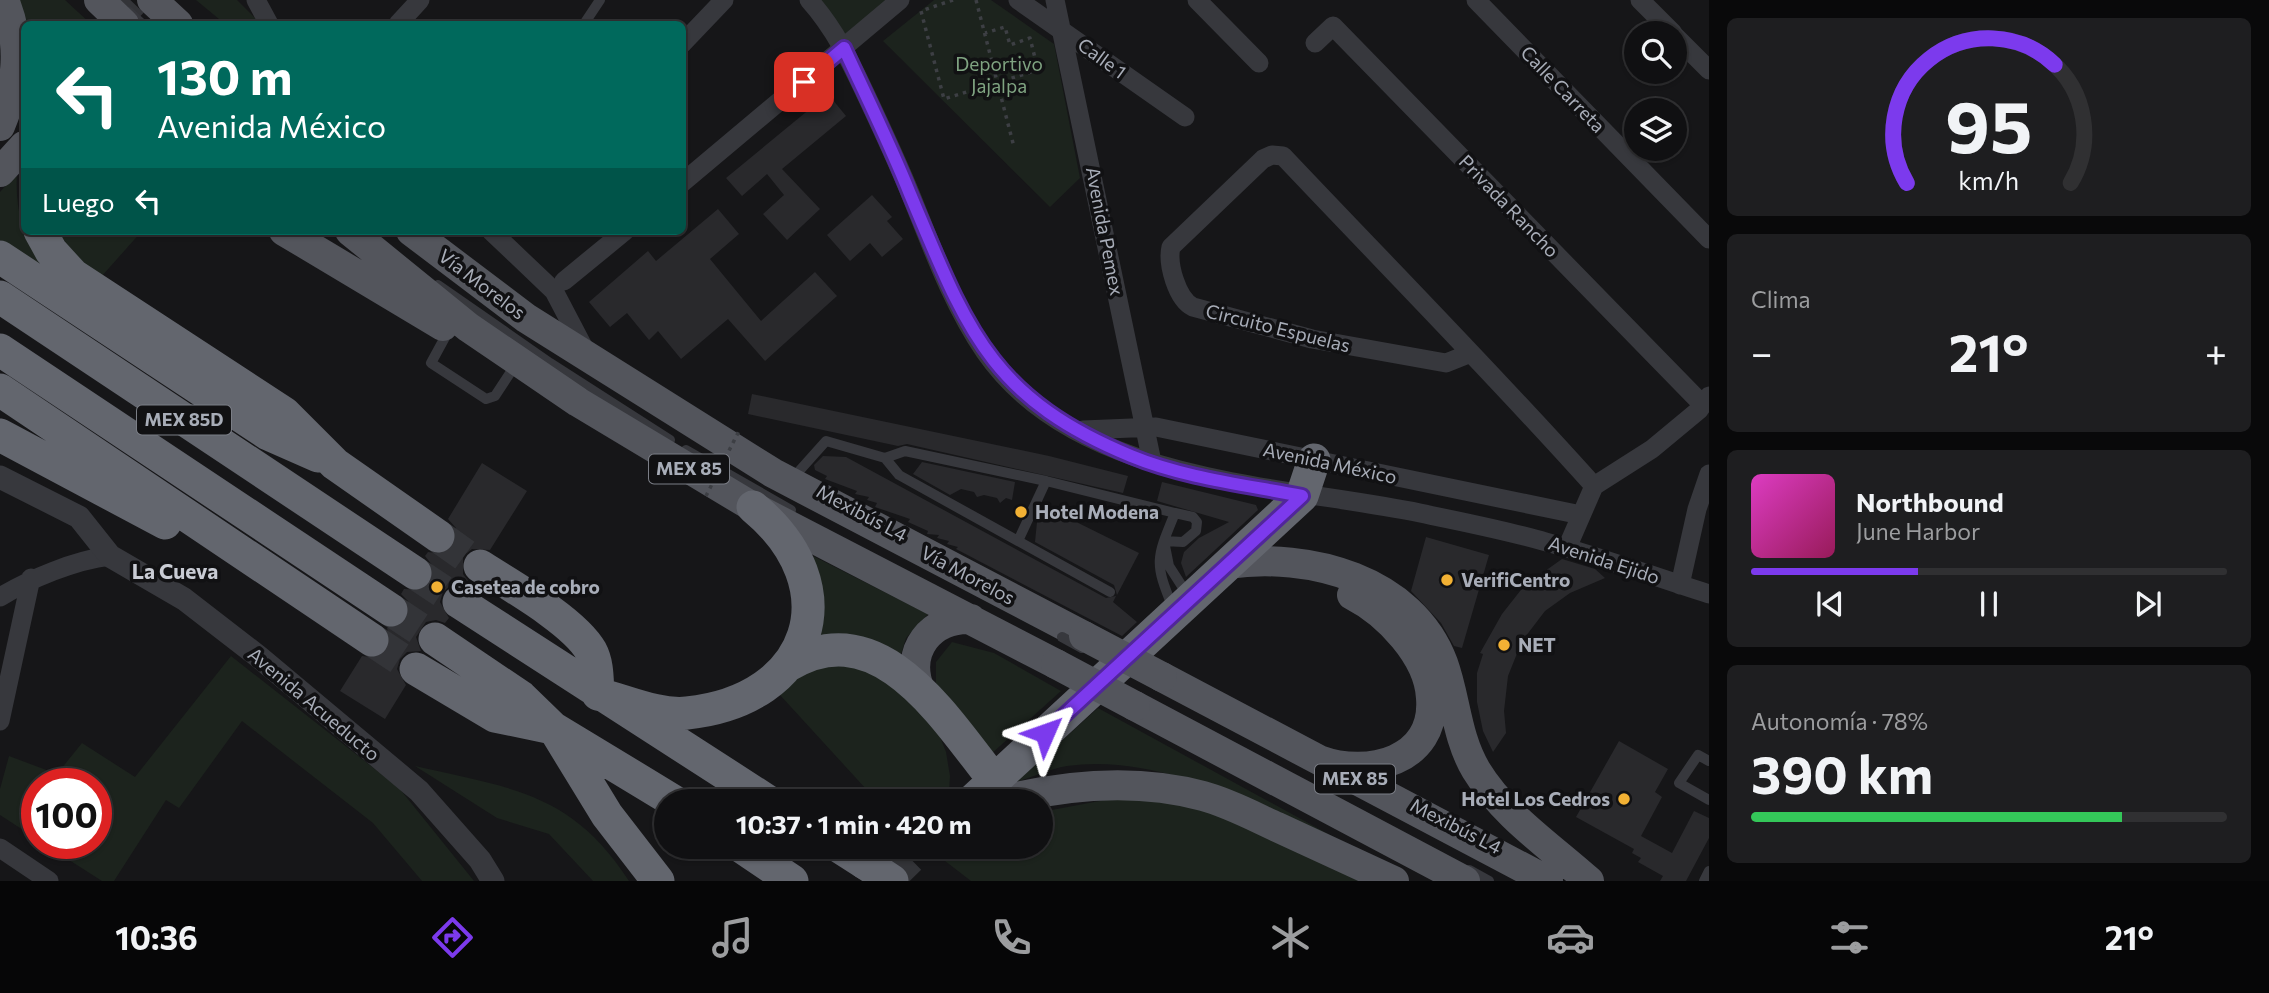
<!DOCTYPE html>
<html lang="es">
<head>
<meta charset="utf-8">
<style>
  body { margin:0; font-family:Commissioner,sans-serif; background:#1e1e20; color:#f1f3f6; height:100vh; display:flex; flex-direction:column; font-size:26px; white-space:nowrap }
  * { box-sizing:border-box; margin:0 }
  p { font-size:23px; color:#9c9d9f }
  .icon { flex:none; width:38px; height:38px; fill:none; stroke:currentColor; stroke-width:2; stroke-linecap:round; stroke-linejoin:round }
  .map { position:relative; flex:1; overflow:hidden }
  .panel { display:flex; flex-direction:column; gap:18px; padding:18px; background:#09090a; width:560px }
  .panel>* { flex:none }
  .hud { position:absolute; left:21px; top:21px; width:665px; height:214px; border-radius:10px; box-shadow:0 2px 5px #0004,0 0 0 2px #303032; background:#00695c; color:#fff; overflow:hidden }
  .tools { position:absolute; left:1624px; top:21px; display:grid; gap:14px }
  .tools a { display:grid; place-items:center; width:63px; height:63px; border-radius:50%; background:#101012; box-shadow:0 2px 5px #0004,0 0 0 2px #303032; font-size:35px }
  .speed { position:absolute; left:21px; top:768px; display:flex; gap:14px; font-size:35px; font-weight:700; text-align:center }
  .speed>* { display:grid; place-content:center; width:91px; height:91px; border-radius:50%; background:#101012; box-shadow:0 2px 5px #0004,0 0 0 2px #303032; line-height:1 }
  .speed .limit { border:10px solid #d22; background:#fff; color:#111 }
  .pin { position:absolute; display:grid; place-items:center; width:60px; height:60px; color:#fff; margin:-30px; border-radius:14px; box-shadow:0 4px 10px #0006 }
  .me { position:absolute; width:77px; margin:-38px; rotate:47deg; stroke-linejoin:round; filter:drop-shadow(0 0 5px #0008) }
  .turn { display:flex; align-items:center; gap:24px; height:147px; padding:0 21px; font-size:32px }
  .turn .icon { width:91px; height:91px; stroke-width:2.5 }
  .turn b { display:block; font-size:49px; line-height:60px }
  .then { display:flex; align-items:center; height:66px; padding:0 21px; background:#0003; gap:14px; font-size:26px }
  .big { font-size:52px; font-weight:700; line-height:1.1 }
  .panel .tile { flex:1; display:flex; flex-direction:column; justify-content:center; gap:10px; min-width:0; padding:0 24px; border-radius:10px; background:#1e1e20 }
  .panel .dial { align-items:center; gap:0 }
  .dial svg { height:182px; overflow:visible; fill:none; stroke:#303032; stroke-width:7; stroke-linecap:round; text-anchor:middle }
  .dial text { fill:#f1f3f6; stroke:none }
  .song { display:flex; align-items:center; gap:21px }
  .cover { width:84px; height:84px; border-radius:10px; background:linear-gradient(135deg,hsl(310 70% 55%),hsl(330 70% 35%)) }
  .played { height:7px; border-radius:4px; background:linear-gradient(90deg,#7c3aed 35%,#303032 35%) }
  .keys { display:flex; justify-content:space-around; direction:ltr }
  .heat { display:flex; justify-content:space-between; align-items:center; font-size:38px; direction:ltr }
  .charge { height:10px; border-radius:5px; background:linear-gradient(90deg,#34c759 78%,#303032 0) }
  .trip { position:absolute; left:654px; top:789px; width:399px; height:70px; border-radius:35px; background:#101012; box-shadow:0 2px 5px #0004,0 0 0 2px #303032; font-weight:700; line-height:70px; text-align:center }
  .dock { display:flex; height:112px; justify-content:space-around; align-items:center; background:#060607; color:#9c9d9f }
  .dock .icon { width:49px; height:49px }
  .dock .current { color:#7c3aed }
  .dock b { font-size:32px; color:#f1f3f6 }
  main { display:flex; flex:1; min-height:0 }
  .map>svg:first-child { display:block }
  .green { fill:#1c231d }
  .building { fill:#29292c }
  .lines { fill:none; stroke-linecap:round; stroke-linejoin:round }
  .primary-tunnel { stroke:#333438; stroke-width:30; stroke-dasharray:30 15; stroke-linecap:butt }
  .motorway-tunnel { stroke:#333438; stroke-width:33; stroke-dasharray:33 17; stroke-linecap:butt }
  .path { stroke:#3d3f44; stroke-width:3.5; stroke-dasharray:3.5 5; stroke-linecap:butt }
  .service { stroke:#37383d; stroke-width:10 }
  .minor { stroke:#37383d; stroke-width:19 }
  .tertiary { stroke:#37383d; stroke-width:23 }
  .primary { stroke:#53555c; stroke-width:30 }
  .motorway { stroke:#63666e; stroke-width:33 }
  .path-bridge { stroke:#3d3f44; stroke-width:3.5; stroke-dasharray:3.5 5; stroke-linecap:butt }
  .service-bridge { stroke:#37383d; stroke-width:10 }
  .primary-bridge { stroke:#53555c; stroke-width:30 }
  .motorway-bridge { stroke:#63666e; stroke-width:33 }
  .route-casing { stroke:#51269a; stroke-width:18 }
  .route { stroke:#7c3aed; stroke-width:12 }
  .poi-dot { fill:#f2b134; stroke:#111113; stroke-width:2.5 }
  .labels { text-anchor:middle; stroke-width:7; stroke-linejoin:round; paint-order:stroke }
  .shield { fill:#111113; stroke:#7b7e86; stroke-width:2 }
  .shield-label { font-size:18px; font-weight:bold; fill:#a8adb8 }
  .street-label { font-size:19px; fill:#a8adb8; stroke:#111113 }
  .park-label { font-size:19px; fill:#7fa381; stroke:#111113 }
  .poi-label { font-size:19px; font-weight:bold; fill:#a8adb8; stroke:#111113; text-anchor:start }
  .neighbourhood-label { font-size:21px; font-weight:bold; fill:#c9ccd4; stroke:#111113 }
</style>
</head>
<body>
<main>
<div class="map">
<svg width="1709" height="881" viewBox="0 0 1709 881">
  <rect width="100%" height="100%" fill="#161618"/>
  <path class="green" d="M16,0H65L91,24H26Z
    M196,0H237L261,24H225Z
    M820,0H890L847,37Z
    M934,0H991L1054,44L1080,178L1050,207L883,41Z
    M17,173C15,215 24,240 48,273L0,240V192Z
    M58,231H142L101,277L73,254Z
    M813,556L928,614L906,638L901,654L882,645L814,636C825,603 823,589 813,556Z
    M952,642L994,653L1061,691L990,755L936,683V662Z
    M231,656L399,788L474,881H422L373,823L242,721L179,808L166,800L114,881H102L44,844H96V784H37V839L0,815V789L9,756L57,774L82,743L135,777Z
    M817,663L873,668L932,717L946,752L950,776L949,792L943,801H877L780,695L803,668Z
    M1098,708L1374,859C1284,820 1168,751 1067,766C1050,769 1033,777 1016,782Z
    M415,766C510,788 572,792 629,881H593L549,834L497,818Z
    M1121,797L1176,804L1223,816L1363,881H971L936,854L947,847H1041V812Z"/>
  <path class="building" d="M828,94L846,116L782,169L820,209L787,240L763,214L784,195L767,174L742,196L726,178Z
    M872,195L892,217L887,221L903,239L882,257L870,243L850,261L827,235Z
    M718,209L739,234L710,259L761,321L815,272L837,296L765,361L728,319L681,359L658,331L649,340L627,313L610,327L589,302L648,251L656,261Z
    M752,394L1049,456L1128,476L1123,493L907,444L898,446L748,414Z
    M823,456L846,457L1106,598L1116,596L1113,602L1137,622L1122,636L956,549L958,547L947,544L949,541L937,538L939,535L927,534L928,531L908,522L910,519L875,507L877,503L867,500L869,497L855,494L857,491L825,479L827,476L815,470L814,465Z
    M922,462L1015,482L1012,500L1006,498L1000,503L997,498L984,495L977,497L974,492L961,489L950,495L913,474Z
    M482,463L527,491L490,550L472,549L463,556V574L470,583L469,586L451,585L443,592L440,602L449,618L445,623L436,620L426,622L416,637L421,651L407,652L400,659L397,669L406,685L385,719L340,691L362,656L380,658L388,651L391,641L387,628L399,627L407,620L410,611L408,601L401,594L404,589L423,590L431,583L432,565L425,556L428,552L445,554L454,546L456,528L448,519Z
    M1162,482L1256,505L1258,510L1186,577L1181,563L1184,552L1199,538L1229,522L1157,501Z
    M1052,510L1139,553L1117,595L1114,585L1035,542L1037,522L1043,512L1050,514Z
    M1426,537L1489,555L1462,648L1454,646L1441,623L1411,591Z
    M1562,559L1595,569L1605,578L1570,593L1545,611L1522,641L1508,676L1504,711L1506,733L1493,752L1483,731L1477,702V673L1483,654L1480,653L1502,614L1524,586Z
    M1619,741L1668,769L1655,792L1662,797L1641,836L1672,853L1694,811L1709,818V838L1686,881H1660L1663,876L1638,862L1641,858L1632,853L1634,849L1576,817Z"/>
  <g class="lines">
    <path class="primary-tunnel" d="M112,24L135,0"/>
    <path class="motorway-tunnel" d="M438,536L480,566
      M415,573L459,602
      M391,610L435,639
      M372,640L416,669
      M886,881L921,847"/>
    <path class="path" d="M953,0L921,11L944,99L1038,70L1030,38L1010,45L1005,27L985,33
      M976,0L1014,147"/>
    <path class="service" d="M129,12L142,24
      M584,24L600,0
      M438,285L550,363L670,440
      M449,330L431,363L486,399L495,396L516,364
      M686,450L791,510
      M885,458L905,451L1046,481
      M792,479L826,441L885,458L899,475L1110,592
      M1018,541L1046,481L1175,513C1156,559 1154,562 1173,608
      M1164,541L1183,542L1196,531L1197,522L1193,517L1175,513
      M1164,541L1169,566L1187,594
      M1709,761L1698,755L1679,783L1709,800
      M1469,870L1489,881
      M1704,881L1709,871"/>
    <path class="minor" d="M256,0L269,24
      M809,0C835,29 850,61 866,95C882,129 898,163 912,198C933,250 953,305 985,352C1076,484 1279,484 1420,513C1462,522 1505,530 1546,542C1601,557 1655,577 1709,594
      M1018,0L1185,117
      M1055,0L1152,462
      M1197,0L1259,63
      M1476,0L1709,239
      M1640,0L1673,33
      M398,24L420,0
      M1675,36L1709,70
      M1315,43L1333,26L1703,405
      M682,44L724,0
      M682,183L900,0
      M491,231L554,291L587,354
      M564,281L625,231
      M1471,353L1446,363L1312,339L1193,307C1177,299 1167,264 1171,247L1263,159L1272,155L1283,156C1387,266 1493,373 1594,486
      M1083,430L1156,427L1581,515
      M1567,548L1594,486L1652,449L1699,410L1709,396
      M1680,585L1697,509L1709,474
      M0,597C30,579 75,560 110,556
      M0,721L31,578
      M0,848L49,881"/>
    <path class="tertiary" d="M0,477L79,517L110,556L184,599L259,657L419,791L480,860L493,881"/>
    <path class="primary" d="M99,0L124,24
      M152,0L178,24
      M0,126C18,84 22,43 4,0
      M0,172L24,146
      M284,231L443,326
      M350,231L468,327L578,402L753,507L1056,664
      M411,231L526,318L773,473L1084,636
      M1228,564C1308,552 1412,579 1443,663C1456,699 1456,736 1476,770C1504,816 1550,846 1589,881
      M1162,677L1548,881
      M920,690C904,651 931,617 971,619
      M1135,706L1465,881
      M1319,760C1368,778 1436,761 1431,698C1429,656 1387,613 1352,595
      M996,802C1062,785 1136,778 1203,796C1229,803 1253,816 1277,827C1316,845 1355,863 1394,881"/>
    <path class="motorway" d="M40,231L51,251L73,275L284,413L335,464L438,536
      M0,257L268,434L318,456
      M0,297L415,573
      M0,350L391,610
      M0,390L372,640
      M0,435L165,523
      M480,566C510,585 574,621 591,651C598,664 597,680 598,694
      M459,602L769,802
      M435,639L521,697L553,728L675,802
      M789,665C880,610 945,719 994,780
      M416,669L495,716L553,728
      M598,694C626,701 658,716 687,713C813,700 850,587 753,507
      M555,730L607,815L658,881
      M971,802L1302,496L1314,460
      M742,847L792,881
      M840,847L865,863"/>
    <path class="path-bridge" d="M706,496L740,429"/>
    <path class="service-bridge" d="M1062,637L1082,648"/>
    <path class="primary-bridge" d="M1084,636L1162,677
      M1056,664L1135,706"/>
    <path class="motorway-bridge" d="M865,863L892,881"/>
  </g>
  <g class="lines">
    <defs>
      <path id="route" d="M804,82L844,48C866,96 890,144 910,194C966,326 988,397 1131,456C1184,478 1246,485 1302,496L1045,733"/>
    </defs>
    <use href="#route" class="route-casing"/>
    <use href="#route" class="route"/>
  </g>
  <g class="poi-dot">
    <circle cx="1021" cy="512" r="7"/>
    <circle cx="1447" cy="580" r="7"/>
    <circle cx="437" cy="587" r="7"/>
    <circle cx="1504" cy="645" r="7"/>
    <circle cx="1624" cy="799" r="7"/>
  </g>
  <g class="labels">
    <g class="shield">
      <rect x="137" y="405.5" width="94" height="29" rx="5"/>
      <rect x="649" y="454.5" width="80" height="29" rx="5"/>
      <rect x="1315" y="764.5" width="80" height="29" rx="5"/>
    </g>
    <g class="shield-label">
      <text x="184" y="426">MEX 85D</text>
      <text x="689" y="475">MEX 85</text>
      <text x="1355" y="785">MEX 85</text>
    </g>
    <g class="street-label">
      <text transform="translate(1102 58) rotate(36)" y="7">Calle 1</text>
      <text transform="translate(1563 89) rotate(46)" y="7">Calle Carreta</text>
      <text transform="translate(1509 206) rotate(46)" y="7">Privada Rancho</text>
      <text transform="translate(1105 231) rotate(79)" y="7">Avenida Pemex</text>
      <text transform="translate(482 284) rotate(37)" y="7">Vía Morelos</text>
      <text transform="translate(1278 328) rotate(14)" y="7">Circuito Espuelas</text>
      <text transform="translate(1330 463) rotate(12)" y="7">Avenida México</text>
      <text transform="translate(862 513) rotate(28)" y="7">Mexibús L4</text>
      <text transform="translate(1604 560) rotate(18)" y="7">Avenida Ejido</text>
      <text transform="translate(968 575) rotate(28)" y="7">Vía Morelos</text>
      <text transform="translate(314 704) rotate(40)" y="7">Avenida Acueducto</text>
      <text transform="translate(1456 826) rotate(27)" y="7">Mexibús L4</text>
    </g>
    <g class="park-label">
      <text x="999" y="71">Deportivo<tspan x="999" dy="22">Jajalpa</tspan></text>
    </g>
    <g class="poi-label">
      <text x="1035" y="519">Hotel Modena</text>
      <text x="1461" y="587">VerifiCentro</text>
      <text x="451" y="594">Casetea de cobro</text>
      <text x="1518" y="652">NET</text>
      <text x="1610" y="806" text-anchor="end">Hotel Los Cedros</text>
    </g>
    <g class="neighbourhood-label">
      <text x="175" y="579">La Cueva</text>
    </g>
  </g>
</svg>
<div class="tools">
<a><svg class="icon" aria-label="search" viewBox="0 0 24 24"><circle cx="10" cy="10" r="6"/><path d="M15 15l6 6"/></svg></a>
<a><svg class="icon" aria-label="layers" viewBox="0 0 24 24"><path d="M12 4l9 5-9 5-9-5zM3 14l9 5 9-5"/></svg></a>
</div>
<div class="speed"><div class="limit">100</div></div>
<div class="pin" style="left:804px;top:82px;background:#d93025"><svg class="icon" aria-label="arrive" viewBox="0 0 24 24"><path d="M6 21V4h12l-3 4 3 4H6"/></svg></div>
<svg class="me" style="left:1045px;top:733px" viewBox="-20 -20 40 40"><path d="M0-17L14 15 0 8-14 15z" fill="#7c3aed" stroke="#fff" stroke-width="4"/></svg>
<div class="trip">10:37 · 1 min · 420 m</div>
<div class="hud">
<div class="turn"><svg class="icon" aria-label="left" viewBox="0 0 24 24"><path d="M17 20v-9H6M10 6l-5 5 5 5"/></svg><div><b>130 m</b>Avenida México</div></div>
<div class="then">Luego<svg class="icon" aria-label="left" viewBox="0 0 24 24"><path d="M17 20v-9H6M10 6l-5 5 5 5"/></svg></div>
</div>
</div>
<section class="panel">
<div class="tile dial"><svg viewBox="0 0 100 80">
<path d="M14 69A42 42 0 1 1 86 69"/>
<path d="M14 69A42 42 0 0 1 79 17" stroke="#7c3aed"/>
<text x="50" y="56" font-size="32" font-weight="700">95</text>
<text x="50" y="72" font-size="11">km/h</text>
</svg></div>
<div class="tile"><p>Clima</p>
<div class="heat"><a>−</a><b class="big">21°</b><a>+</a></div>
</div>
<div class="tile">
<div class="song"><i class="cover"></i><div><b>Northbound</b><p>June Harbor</p></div></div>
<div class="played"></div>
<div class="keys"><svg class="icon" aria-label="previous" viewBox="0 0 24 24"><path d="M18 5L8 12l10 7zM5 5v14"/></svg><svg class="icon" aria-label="pause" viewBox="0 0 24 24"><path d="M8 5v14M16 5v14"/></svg><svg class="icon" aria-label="next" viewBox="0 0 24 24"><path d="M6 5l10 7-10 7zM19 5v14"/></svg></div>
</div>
<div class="tile"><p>Autonomía · 78%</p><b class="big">390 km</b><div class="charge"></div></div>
</section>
</main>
<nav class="dock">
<b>10:36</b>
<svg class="icon current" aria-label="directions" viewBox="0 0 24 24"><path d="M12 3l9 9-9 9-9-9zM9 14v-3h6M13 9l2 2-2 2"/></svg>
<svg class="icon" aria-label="music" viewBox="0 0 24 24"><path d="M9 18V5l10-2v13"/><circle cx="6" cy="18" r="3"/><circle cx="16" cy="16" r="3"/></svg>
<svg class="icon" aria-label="phone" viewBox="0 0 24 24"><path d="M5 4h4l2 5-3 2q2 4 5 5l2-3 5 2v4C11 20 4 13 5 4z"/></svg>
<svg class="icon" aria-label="climate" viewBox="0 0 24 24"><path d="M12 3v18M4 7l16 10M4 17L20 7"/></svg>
<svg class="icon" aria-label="car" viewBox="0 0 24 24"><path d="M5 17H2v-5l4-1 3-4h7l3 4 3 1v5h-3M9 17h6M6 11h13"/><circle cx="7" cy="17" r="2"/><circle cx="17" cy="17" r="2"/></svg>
<svg class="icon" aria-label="filters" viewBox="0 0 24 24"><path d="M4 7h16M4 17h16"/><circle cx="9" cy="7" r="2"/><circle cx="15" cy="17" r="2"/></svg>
<b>21°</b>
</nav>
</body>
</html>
